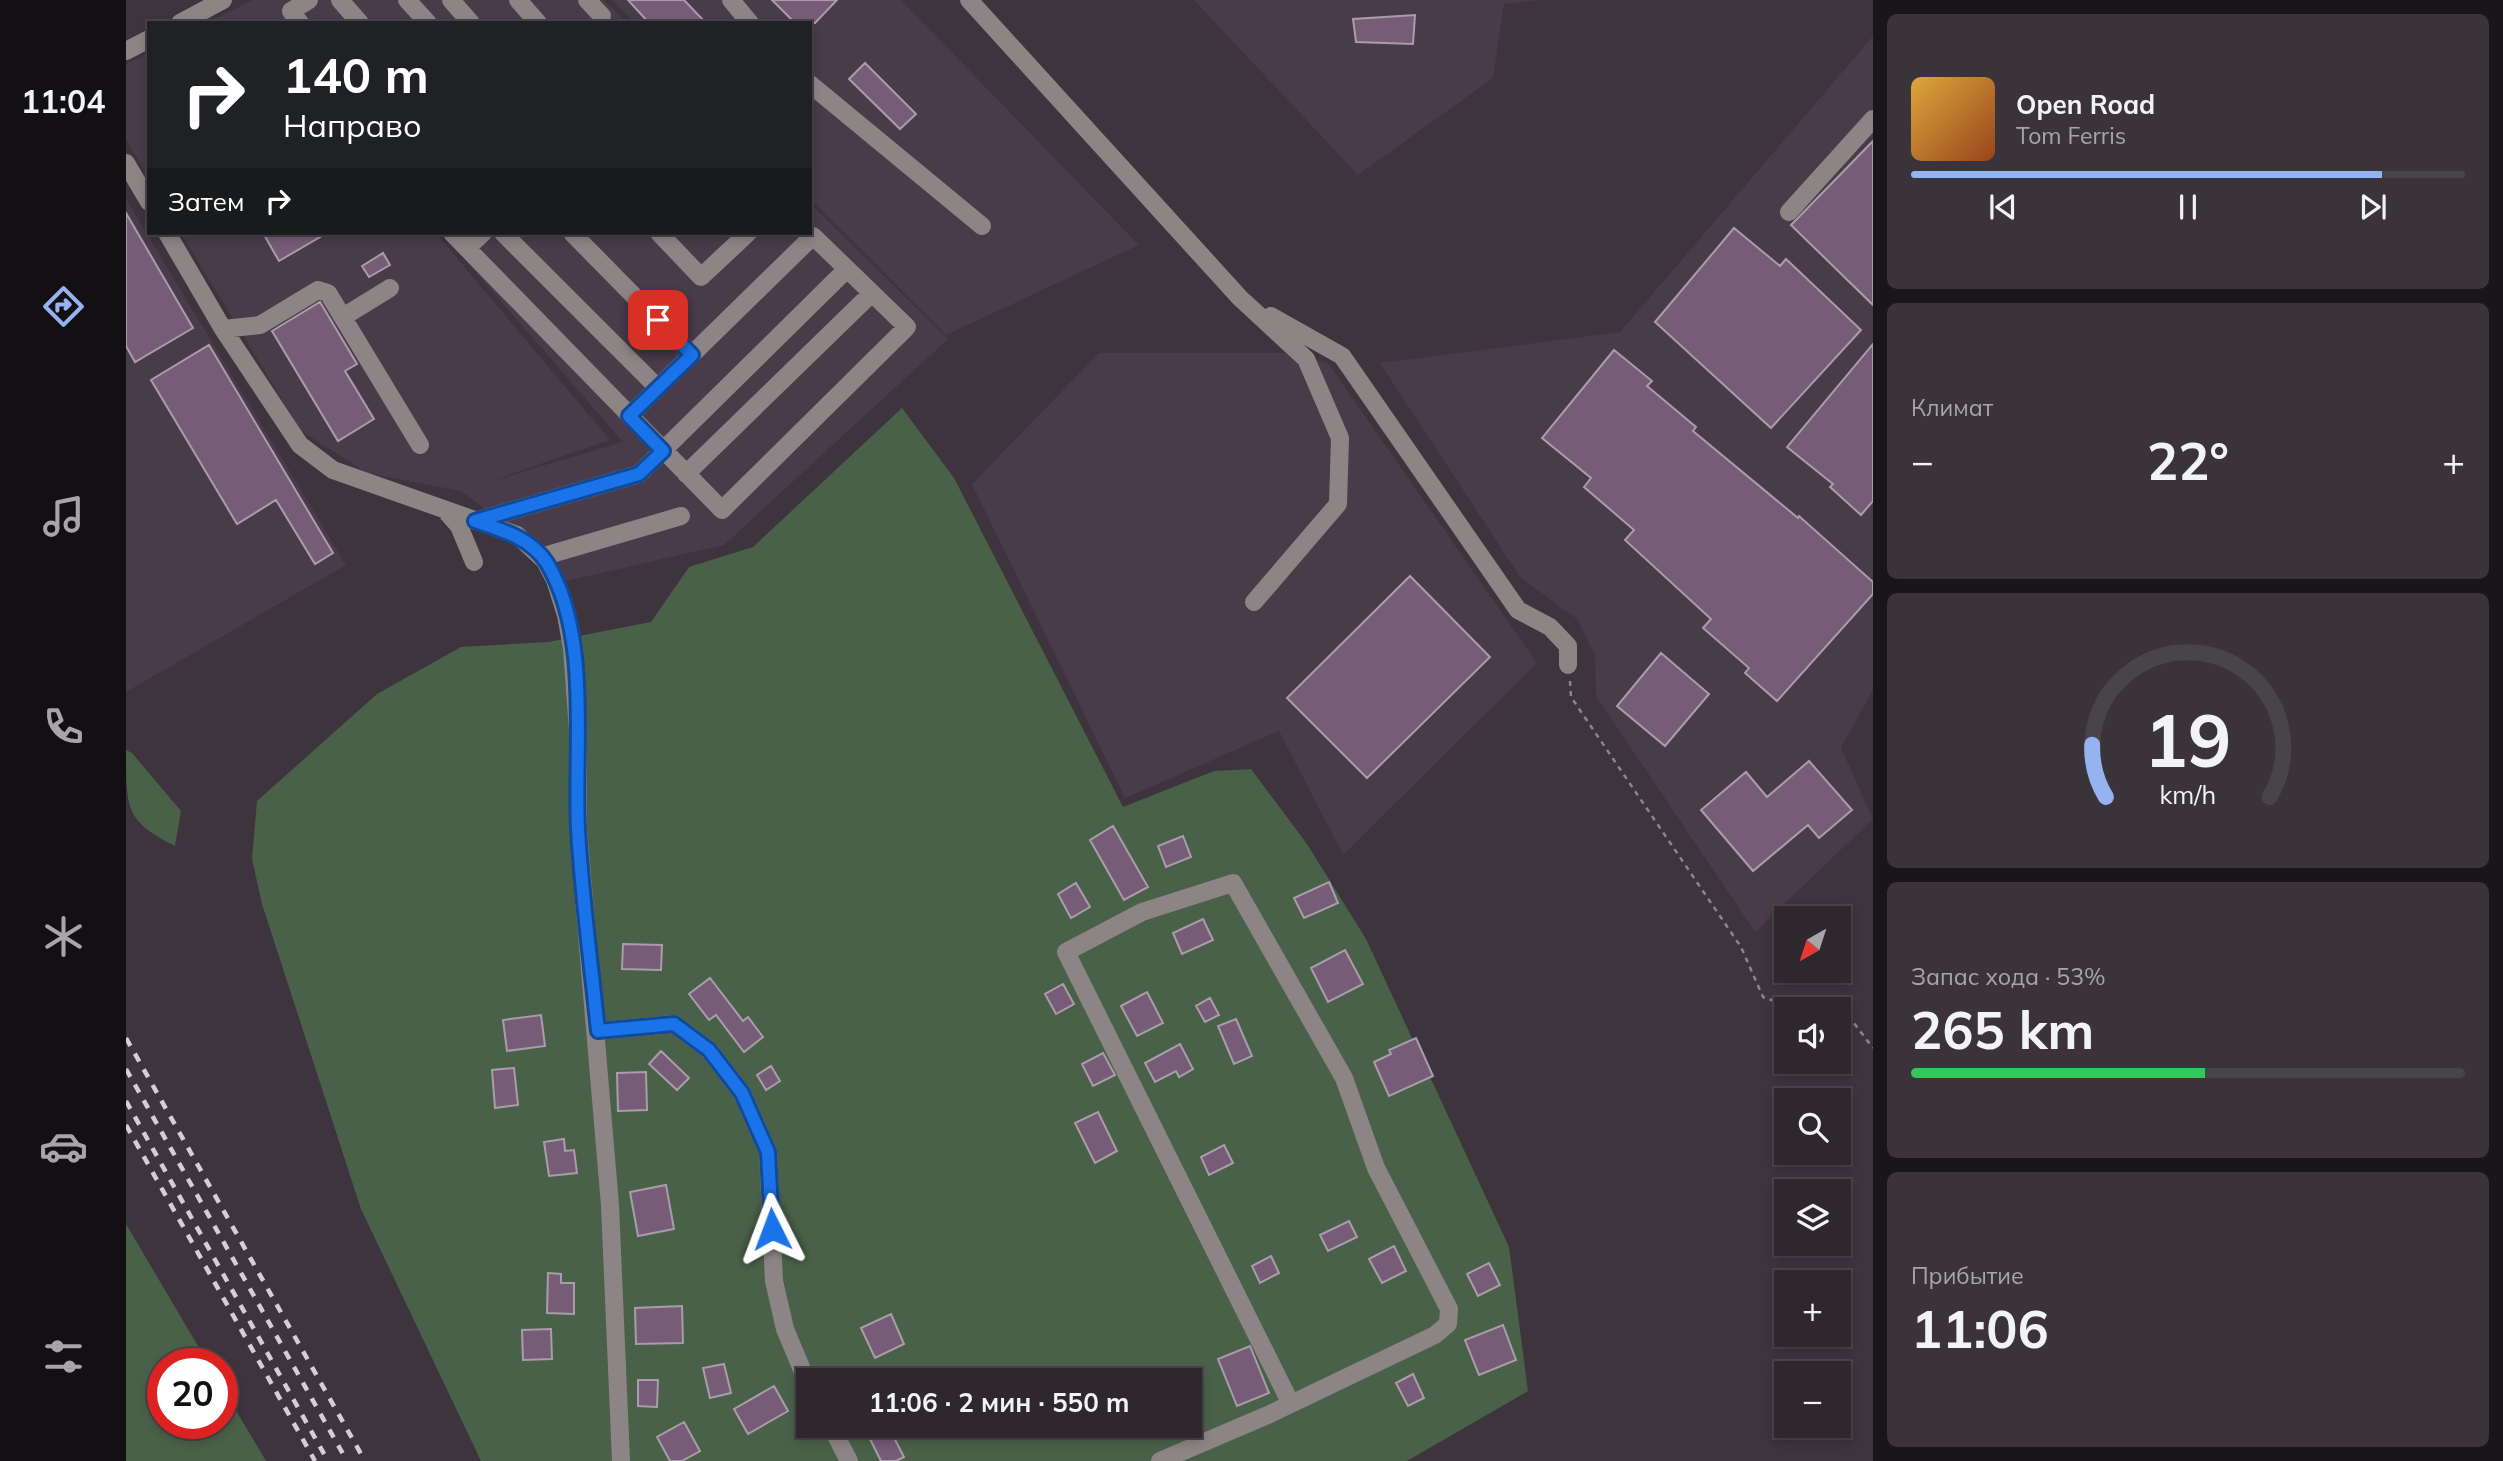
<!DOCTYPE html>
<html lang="ru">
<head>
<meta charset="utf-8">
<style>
  body { margin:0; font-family:Mulish,sans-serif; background:#3a333a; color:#f1f3f6; height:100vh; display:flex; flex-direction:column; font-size:26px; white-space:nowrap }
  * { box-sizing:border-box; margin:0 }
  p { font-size:23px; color:#a7a5aa }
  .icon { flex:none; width:38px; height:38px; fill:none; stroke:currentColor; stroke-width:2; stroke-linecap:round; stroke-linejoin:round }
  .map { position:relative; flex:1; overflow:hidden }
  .panel { display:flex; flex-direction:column; gap:14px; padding:14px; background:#191519; width:630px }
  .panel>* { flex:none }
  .banner { position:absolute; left:21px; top:21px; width:665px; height:214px; border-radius:0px; box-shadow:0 4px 10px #0003,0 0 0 2px #49444a; background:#202124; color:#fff; overflow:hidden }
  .needle { width:46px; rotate:219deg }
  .tools { position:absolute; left:1648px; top:906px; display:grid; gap:14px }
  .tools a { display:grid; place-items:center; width:77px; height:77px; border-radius:0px; background:#2e272e; box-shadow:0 4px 10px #0003,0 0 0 2px #49444a; font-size:35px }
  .speed { position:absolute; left:21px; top:1348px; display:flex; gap:14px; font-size:35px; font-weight:700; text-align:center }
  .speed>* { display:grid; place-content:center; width:91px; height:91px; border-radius:50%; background:#2e272e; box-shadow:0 4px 10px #0003,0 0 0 2px #49444a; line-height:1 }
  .speed .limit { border:10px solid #d22; background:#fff; color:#111 }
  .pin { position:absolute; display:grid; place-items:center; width:60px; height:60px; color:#fff; margin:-30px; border-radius:14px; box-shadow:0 4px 10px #0006 }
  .me { position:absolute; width:77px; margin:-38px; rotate:357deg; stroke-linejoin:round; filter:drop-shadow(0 0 5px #0008) }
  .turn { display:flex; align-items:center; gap:24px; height:147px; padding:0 21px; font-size:32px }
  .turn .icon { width:91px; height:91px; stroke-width:2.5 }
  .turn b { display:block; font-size:49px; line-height:60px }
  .then { display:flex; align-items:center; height:66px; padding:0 21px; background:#0003; gap:14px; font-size:26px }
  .big { font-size:52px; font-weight:700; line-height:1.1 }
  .panel .tile { flex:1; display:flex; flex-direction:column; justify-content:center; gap:10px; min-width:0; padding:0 24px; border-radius:10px; background:#3a333a }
  .panel .dial { align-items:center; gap:0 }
  .dial svg { height:182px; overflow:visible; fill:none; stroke:#49444a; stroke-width:7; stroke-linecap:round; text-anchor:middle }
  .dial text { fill:#f1f3f6; stroke:none }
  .song { display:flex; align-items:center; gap:21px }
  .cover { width:84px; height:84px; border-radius:10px; background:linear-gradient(135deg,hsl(40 70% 55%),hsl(20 70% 35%)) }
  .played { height:7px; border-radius:4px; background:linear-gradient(90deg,#95b2f1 85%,#49444a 85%) }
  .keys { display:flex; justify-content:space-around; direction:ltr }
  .heat { display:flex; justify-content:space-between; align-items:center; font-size:38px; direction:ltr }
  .charge { height:10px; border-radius:5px; background:linear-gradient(90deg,#34c759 53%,#49444a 0) }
  .trip { position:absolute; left:670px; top:1368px; width:406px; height:70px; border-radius:0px; background:#2e272e; box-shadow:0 4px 10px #0003,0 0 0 2px #49444a; font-weight:700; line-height:70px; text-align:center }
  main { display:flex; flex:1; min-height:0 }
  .menu { display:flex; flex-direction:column; width:126px; justify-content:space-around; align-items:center; background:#121012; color:#a7a5aa }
  .menu .icon { width:49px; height:49px }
  .menu .on { color:#95b2f1 }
  .menu b { font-size:32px; color:#f1f3f6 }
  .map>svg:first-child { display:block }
  .built { fill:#493b49 }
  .green { fill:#4a6149; fill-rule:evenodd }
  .building { fill:#765c76; stroke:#a99da9; stroke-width:2 }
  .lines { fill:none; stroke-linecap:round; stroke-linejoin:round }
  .path { stroke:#8c858c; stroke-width:2.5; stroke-dasharray:5 5; stroke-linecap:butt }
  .minor { stroke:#8d8585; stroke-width:18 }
  .rail { stroke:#d5ced5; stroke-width:4.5; stroke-dasharray:9 9; stroke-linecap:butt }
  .route-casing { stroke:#114b97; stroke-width:18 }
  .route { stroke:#1a73e8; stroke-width:12 }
</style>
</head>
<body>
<main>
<nav class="menu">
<b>11:04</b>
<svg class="icon on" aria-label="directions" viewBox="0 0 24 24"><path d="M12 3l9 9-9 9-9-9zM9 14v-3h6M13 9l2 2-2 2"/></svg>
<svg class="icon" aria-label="music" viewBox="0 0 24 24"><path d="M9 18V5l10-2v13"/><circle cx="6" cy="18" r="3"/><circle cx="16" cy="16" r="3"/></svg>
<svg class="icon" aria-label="phone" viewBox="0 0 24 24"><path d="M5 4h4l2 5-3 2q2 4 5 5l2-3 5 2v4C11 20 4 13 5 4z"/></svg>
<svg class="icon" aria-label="climate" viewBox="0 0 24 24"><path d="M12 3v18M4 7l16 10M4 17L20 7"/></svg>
<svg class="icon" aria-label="car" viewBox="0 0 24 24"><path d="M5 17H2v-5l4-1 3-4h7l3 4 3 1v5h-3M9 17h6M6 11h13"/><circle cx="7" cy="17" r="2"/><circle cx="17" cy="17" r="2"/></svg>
<svg class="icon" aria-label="filters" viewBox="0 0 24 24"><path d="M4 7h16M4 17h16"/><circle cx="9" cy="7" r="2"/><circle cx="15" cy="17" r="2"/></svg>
</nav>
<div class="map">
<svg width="1747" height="1461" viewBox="0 0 1747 1461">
  <rect width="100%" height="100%" fill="#3d343d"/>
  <path class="built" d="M127,0H478L501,23H80Z
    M486,0H775L1013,245L820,335L684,198V23H509Z
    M1068,0H1416L1378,4L1367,78L1232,175Z
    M1747,36V690L1715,748L1747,819L1629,932L1470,696L1469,656L1451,619L1394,577L1254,363L1494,332Z
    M23,53V178L0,140V64Z
    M0,199L220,565L0,692Z
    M684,203L822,339L598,545L440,581L423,556L335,491L241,473L175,431L55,233H310L484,440L362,482L497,442L316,233H684Z
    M973,353H1159L1202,363L1411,663L1217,855L1153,731L999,798L846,484Z"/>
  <path class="green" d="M776,408L828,478L997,807L1088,771L1125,769L1181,844L1240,939L1383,1247L1402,1391L1281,1461H355L235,1209L136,904L126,859L131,801L251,694L335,647L422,642L525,622L563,567L627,547ZM682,1381H1064V1426H682Z
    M0,750L6,753L55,811L49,846C0,821 0,810 0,750Z
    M0,1224L82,1363H37V1423H96V1387L140,1461H0Z"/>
  <path class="building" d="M502,0H558L580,23H523Z
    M646,0H711L689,23H669Z
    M1289,15L1287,44L1230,42L1227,19Z
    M739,63L790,114L774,129L723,79Z
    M1747,141V305L1665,225Z
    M0,213L67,328L9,362L0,346Z
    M1608,228L1654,266L1660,259L1735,330L1645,428L1529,322Z
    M137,233H201L153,261Z
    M257,253L264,265L243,277L236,266Z
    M194,302L231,364L219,371L248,419L212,441L146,331Z
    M1747,344V501L1735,515L1704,487L1707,484L1661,447Z
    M83,345L207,553L189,564L150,500L111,524L25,380Z
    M1488,350L1526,381L1521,386L1570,427L1567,431L1672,518L1673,516L1747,582V594L1651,701L1619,673L1623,668L1577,628L1585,619L1499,540L1508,530L1458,487L1465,478L1416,438Z
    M1284,576L1364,657L1241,778L1161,698Z
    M1535,653L1583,694L1539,746L1491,706Z
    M1683,761L1726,810L1693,838L1682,825L1627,871L1575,810L1620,772L1641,797Z
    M987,826L1022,887L998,900L964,840Z
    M1057,836L1065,857L1040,867L1032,846Z
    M1203,882L1212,903L1178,918L1168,898Z
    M950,883L964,907L945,918L932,894Z
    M1077,919L1087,940L1056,954L1047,933Z
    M497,944L536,945L535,970L496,969Z
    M1219,950L1237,984L1202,1002L1185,968Z
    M584,978L617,1021L622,1017L637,1037L618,1052L590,1015L583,1020L563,994Z
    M937,984L948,1004L930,1014L919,994Z
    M1021,992L1037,1023L1011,1036L995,1006Z
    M1084,998L1093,1015L1079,1022L1070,1006Z
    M415,1015L419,1046L381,1051L377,1020Z
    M1110,1019L1126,1056L1108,1064L1092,1026Z
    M1290,1038L1307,1076L1263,1096L1248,1062L1265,1054L1263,1050Z
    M1054,1044L1067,1069L1053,1077L1050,1071L1029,1082L1019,1063Z
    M535,1051L563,1078L551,1090L523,1064Z
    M977,1053L989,1075L967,1086L956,1064Z
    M645,1066L654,1081L640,1090L631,1075Z
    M388,1068L392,1105L369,1108L366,1070Z
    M520,1072L521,1110L492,1111L491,1073Z
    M972,1112L991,1151L969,1163L949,1123Z
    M438,1139L439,1151L448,1150L451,1173L423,1176L418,1142Z
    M1098,1145L1107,1163L1083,1175L1075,1157Z
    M540,1185L548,1229L512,1236L504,1192Z
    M1223,1221L1231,1237L1202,1251L1194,1235Z
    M1268,1246L1280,1271L1256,1283L1243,1259Z
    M1145,1256L1153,1273L1134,1283L1126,1266Z
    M1363,1263L1374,1285L1352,1296L1341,1274Z
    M422,1273L435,1274V1283H448V1314L421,1313Z
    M556,1306L557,1343L510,1344L509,1308Z
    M765,1314L778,1344L749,1358L735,1328Z
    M1377,1325L1390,1360L1353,1375L1339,1340Z
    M425,1329L426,1359L397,1360L396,1330Z
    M1124,1346L1143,1393L1111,1406L1092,1359Z
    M598,1364L605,1393L584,1398L577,1368Z
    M1287,1374L1298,1398L1282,1406L1270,1383Z
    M512,1380H532L531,1407L512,1406Z
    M648,1386L662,1411L622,1434L608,1409Z
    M558,1422L574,1451L556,1461H544L531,1437Z
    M762,1426L778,1457L770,1461H755L742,1435Z"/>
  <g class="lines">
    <path class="path" d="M1444,681L1445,697L1615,947L1637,997C1660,1008 1690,995 1712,1010
      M1713,1011L1724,1018L1747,1048"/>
    <path class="minor" d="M214,0L234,23
      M281,0L302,23
      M325,0L345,23
      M392,0L412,23
      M461,0L476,16
      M605,0L624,23
      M843,0L1114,298L1180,359L1214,438L1212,504L1128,602
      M54,23L97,0
      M174,23L165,11L183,0
      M0,51L23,39
      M684,84L856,226
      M0,163L23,202
      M1663,212L1747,119
      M41,233L97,329L174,445L207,470L391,535L419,561L429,580L440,615L446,648L452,731V829L484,1205L495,1461
      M326,233L596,510L781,327L687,236L503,416
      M377,233L532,388
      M446,233L566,355
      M533,233L575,277L622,233
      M341,248L357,233
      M1145,316L1216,356L1392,610L1424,627L1442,646V665
      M217,317L264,288
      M97,329L134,325L192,290L202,293L294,445
      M560,474L746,293
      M319,510L333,526L348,562
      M349,521L513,474L721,269
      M415,557L555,516
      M472,1031L548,1024L583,1050L616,1093L642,1152L648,1281L659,1329L682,1384
      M705,1426L723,1461
      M1034,1461L1144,1414L1309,1335L1322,1324L1323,1309L1250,1168L1218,1078L1107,883L1016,912L940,952L1165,1404"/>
    <path class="rail" d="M0,1038L239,1461
      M0,1069L221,1461
      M0,1101L202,1461
      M0,1125L189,1461"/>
  </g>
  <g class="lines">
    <defs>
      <path id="route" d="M532,320L566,355L503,416L537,451L513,474L349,521C376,530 405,538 421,563C465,636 448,748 452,830C456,897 465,964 472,1031L548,1024L583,1050L616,1093L642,1152L646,1229"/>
    </defs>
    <use href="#route" class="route-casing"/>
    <use href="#route" class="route"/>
  </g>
</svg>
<div class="tools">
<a><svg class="needle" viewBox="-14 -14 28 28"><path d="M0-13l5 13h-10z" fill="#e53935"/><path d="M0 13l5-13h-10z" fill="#a7a5aa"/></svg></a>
<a><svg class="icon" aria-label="sound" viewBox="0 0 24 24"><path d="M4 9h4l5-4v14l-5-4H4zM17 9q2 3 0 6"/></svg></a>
<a><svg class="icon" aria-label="search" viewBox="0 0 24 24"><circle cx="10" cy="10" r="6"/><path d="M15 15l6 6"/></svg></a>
<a><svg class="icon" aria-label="layers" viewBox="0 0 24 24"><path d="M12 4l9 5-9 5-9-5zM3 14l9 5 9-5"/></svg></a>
<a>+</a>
<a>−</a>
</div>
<div class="speed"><div class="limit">20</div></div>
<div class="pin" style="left:532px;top:320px;background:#d93025"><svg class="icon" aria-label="arrive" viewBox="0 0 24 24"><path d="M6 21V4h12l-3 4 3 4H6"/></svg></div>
<svg class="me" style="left:646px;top:1229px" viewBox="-20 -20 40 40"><path d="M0-17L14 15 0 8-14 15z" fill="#1a73e8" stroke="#fff" stroke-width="4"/></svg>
<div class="trip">11:06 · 2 мин · 550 m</div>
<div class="banner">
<div class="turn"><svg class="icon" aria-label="right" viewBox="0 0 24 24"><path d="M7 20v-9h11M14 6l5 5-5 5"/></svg><div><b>140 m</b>Направо</div></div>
<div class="then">Затем<svg class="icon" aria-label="right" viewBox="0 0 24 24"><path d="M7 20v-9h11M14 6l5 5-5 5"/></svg></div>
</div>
</div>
<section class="panel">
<div class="tile">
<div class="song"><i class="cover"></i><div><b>Open Road</b><p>Tom Ferris</p></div></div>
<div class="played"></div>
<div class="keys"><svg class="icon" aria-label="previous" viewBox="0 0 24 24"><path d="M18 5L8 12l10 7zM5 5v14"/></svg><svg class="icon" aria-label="pause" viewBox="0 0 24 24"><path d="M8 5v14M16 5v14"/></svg><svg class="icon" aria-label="next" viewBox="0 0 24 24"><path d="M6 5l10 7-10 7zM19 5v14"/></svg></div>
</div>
<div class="tile"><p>Климат</p>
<div class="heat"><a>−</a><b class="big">22°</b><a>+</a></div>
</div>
<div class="tile dial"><svg viewBox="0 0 100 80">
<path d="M14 69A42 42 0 1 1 86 69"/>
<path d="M14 69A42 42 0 0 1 8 46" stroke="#95b2f1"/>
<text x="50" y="56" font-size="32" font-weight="700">19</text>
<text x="50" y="72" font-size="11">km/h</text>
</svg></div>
<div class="tile"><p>Запас хода · 53%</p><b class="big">265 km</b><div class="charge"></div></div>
<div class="tile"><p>Прибытие</p><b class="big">11:06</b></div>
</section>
</main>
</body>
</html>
